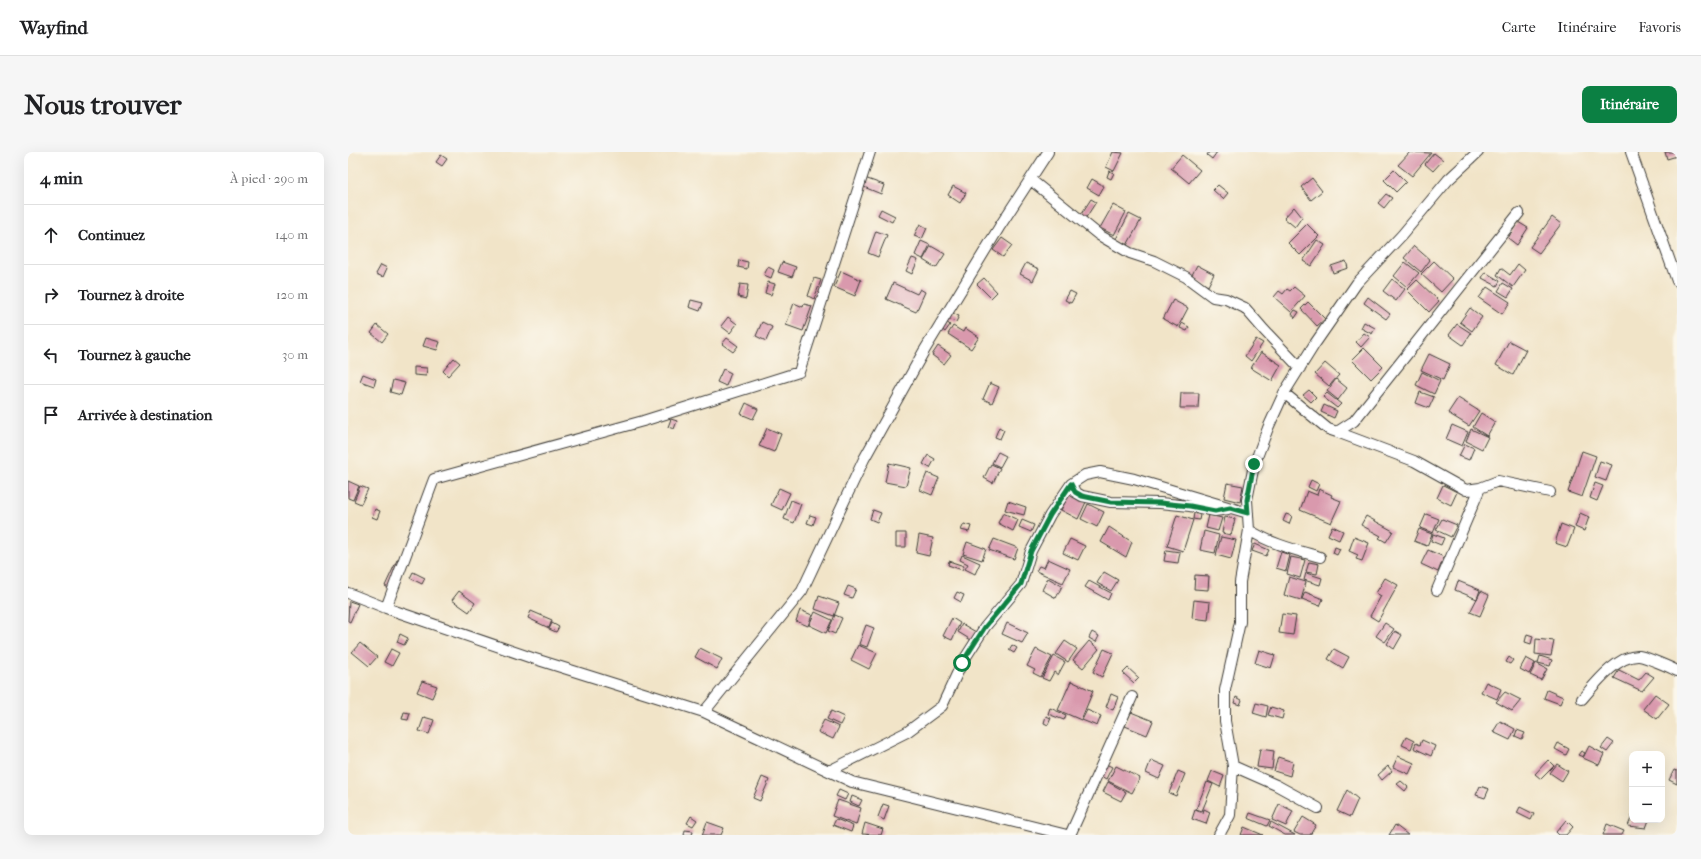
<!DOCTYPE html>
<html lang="fr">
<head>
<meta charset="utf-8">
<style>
  body { margin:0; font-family:"IM FELL French Canon",serif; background:#f6f6f6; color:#202124 }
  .controls { position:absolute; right:12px; bottom:12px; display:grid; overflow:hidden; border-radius:8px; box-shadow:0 4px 16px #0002 }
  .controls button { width:36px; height:36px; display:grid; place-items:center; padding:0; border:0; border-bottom:1px solid #e0e0e0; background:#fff; color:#202124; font:20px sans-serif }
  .stop { position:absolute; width:12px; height:12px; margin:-9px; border:3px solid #0b8043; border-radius:50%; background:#fff }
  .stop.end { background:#0b8043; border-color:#fff; box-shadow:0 1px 4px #0008 }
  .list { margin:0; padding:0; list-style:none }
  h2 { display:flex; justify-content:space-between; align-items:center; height:52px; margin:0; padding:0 16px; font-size:17px }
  h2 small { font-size:13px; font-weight:400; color:#757577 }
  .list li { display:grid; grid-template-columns:26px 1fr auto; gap:12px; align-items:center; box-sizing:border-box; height:60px; padding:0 16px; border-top:1px solid #e0e0e0 }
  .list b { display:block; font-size:15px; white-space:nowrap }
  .list em { font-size:13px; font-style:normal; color:#757577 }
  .icon { flex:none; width:22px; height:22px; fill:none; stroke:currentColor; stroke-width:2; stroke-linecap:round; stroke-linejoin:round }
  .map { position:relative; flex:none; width:1329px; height:683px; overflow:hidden; border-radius:8px }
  header { display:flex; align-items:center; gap:24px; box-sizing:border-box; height:56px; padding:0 20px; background:#fff; border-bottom:1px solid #e0e0e0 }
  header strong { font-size:19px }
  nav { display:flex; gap:22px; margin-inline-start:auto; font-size:14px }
  .intro { display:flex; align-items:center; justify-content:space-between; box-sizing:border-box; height:96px; padding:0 24px }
  h1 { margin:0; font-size:28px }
  .button { padding:10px 18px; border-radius:8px; background:#0b8043; color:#fff; font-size:14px; font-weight:700 }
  main { display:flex; gap:24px; padding:0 24px }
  aside { flex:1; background:#fff; border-radius:8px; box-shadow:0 4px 16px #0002 }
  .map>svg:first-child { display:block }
  .building { fill:#d999ad }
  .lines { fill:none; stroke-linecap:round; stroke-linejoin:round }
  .street-casing { stroke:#3c3a36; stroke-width:12 }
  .street { stroke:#fff; stroke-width:10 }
  .route { stroke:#0b8043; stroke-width:5 }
</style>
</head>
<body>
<header>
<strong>Wayfind</strong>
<nav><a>Carte</a><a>Itinéraire</a><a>Favoris</a></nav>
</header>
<div class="intro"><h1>Nous trouver</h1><a class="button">Itinéraire</a></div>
<main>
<aside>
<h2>4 min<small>À pied · 290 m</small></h2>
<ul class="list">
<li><svg class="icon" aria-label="ahead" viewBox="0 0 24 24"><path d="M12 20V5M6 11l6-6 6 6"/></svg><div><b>Continuez</b></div><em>140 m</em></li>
<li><svg class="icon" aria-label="right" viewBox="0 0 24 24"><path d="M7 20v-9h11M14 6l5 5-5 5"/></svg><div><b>Tournez à droite</b></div><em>120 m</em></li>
<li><svg class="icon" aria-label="left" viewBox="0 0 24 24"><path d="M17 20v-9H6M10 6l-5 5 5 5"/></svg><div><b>Tournez à gauche</b></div><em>30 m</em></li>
<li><svg class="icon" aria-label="arrive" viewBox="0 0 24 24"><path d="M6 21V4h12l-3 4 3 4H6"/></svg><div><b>Arrivée à destination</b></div></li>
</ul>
</aside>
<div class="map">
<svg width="1329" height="683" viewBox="0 0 1329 683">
  <rect width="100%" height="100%" fill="#fbf7ec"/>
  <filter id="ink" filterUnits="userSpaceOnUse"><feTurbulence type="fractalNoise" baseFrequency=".025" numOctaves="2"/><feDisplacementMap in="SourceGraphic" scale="8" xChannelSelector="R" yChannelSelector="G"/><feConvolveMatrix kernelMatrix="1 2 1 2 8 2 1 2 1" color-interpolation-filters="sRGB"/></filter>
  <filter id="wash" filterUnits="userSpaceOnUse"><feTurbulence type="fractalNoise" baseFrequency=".012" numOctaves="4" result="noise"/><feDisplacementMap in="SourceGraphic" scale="16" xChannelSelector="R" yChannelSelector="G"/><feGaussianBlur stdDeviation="0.9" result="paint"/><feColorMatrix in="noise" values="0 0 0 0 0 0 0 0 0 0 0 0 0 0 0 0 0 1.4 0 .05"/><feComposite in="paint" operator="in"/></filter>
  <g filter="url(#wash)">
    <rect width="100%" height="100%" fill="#f1e4c8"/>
    <g id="blocks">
      <path class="building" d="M765,0L775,1L766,19L758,15Z
        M861,0H869L864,7L859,3Z
        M1062,0L1083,1L1064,24L1050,13Z
        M1317,0H1329V4L1319,7Z
        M1086,1L1095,8L1085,19L1077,12Z
        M93,3L99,7L94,14L88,10Z
        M834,3L852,18L841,31L823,16Z
        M1046,18L1058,30L1048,40L1036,28Z
        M761,19L766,21L763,27L759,25Z
        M514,25L536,33L533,42L511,33Z
        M964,26L974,39L963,48L953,35Z
        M744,27L756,34L751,43L739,36Z
        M870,33L880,41L875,47L865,38Z
        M605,34L618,41L612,51L600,43Z
        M1038,42L1044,46L1036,56L1030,51Z
        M743,47L748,50L737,67L732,64Z
        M765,53L778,60L766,83L752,76Z
        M946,55L954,65L947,75L936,66Z
        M533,57L547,64L544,70L530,63Z
        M781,62L793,68L778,95L767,89Z
        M1204,65L1213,72L1191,101L1182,95Z
        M1170,70L1180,76L1169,93L1160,86Z
        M572,72L579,76L574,87L566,84Z
        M959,72L971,84L952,103L940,91Z
        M528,79L539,83L530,105L520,101Z
        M654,86L664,93L655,105L645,98Z
        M969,88L977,93L963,114L955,109Z
        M573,89L582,93L575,107L567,103Z
        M583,94L597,102L588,116L575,108Z
        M1066,94L1082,108L1073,120L1056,106Z
        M564,106L570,108L564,122L558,119Z
        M391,108L400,110L399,117L390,115Z
        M998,109L1000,116L985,121L983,114Z
        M1086,109L1105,127L1093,140L1073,122Z
        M434,110L448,115L444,125L430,120Z
        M1057,110L1071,121L1059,135L1046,124Z
        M678,111L691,117L685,129L672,122Z
        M1170,112L1177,118L1165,135L1149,123L1153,116L1162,123Z
        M33,113L39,116L35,125L28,122Z
        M849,113L866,122L860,134L843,125Z
        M420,115L426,118L423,126L416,123Z
        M493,119L513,128L507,144L486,135Z
        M1137,120L1152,129L1149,134L1134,126Z
        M466,126L473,128L466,147L460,144Z
        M636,126L649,140L643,146L629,132Z
        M1044,127L1057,137L1048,149L1035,139Z
        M1069,128L1091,149L1081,160L1059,138Z
        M420,130L427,132L423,143L417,141Z
        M545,131L569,142L572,137L577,140L568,160L538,147Z
        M1155,131L1165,137L1160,145L1150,139Z
        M392,132L400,133L398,147L390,145Z
        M946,135L957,144L943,160L926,145L931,139L935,142L939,137L942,139Z
        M1139,135L1162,150L1154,162L1131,146Z
        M722,139L728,142L723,151L717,148Z
        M1020,145L1042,162L1038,167L1016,151Z
        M343,148L355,151L352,159L341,155Z
        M825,148L840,156L830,175L815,167Z
        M960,150L977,167L969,174L953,157Z
        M446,151L455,155L456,152L464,154L455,179L438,173Z
        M1122,156L1134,165L1124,179L1112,170Z
        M947,158L951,160L947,166L944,162Z
        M600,159L611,164L608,170L597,166Z
        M380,165L389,172L382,181L373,174Z
        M596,168L602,173L597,180L590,174Z
        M414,170L424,175L418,189L408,184Z
        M1016,170L1027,176L1024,182L1013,176Z
        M834,171L841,175L839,179L832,176Z
        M1109,172L1123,181L1115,193L1101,183Z
        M29,173L40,182L34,190L23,181Z
        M605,174L615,180L617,176L631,185L623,197L600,182Z
        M1016,181L1022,185L1013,195L1008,190Z
        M78,186L92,190L89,198L75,194Z
        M379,186L390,194L385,200L374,192Z
        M908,187L915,191L903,209L897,204Z
        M1161,189L1178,198L1165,223L1148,213Z
        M590,194L603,203L596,212L584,203Z
        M1016,196L1035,215L1023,227L1004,208Z
        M913,200L933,213L924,229L903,216Z
        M1081,202L1102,212L1095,228L1073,218Z
        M106,206L112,211L100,224L95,219Z
        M977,211L991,223L981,234L967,222Z
        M66,215L79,216L78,224L66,223Z
        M375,217L383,221L378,234L369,230Z
        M1074,220L1092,229L1086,242L1068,233Z
        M15,222L28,227L26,234L12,229Z
        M988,227L999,236L990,248L979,239Z
        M45,228L57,231L53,243L42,240Z
        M642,231L651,235L644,251L635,247Z
        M961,238L968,245L963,250L955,243Z
        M1072,240L1086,245L1081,256L1068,251Z
        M833,241H851L850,256H832Z
        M979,241L993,252L989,256L975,245Z
        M1110,246L1131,259L1121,274L1100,261Z
        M398,251L410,257L405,267L393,262Z
        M976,253L989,259L986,266L973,260Z
        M1133,261L1147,270L1139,284L1125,275Z
        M323,267L329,269L326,277L320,275Z
        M1104,273L1120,280L1114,294L1098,287Z
        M651,275L656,278L652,287L647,285Z
        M419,276L433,282L426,300L411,294Z
        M1123,277L1140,285L1134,297L1118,289Z
        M1117,292L1126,296L1121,308L1111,304Z
        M1234,299L1248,304L1234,345L1220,340Z
        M650,300L658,304L652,315L644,311Z
        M580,303L587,307L582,316L575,312Z
        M1252,309L1264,313L1258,329L1247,325Z
        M541,311L563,316L558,334L537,330Z
        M643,312L652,316L645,331L636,326Z
        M579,321L591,326L584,343L572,338Z
        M963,328L971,332L968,339L960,335Z
        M0,329L11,334L5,348L0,346Z
        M879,331L895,334L892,350L876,346Z
        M1247,331L1255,334L1249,349L1242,346Z
        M1095,333L1109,340L1103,353L1089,346Z
        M12,334L20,337L13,352L6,349Z
        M431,336L442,341L434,358L423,353Z
        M971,337L984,343L983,345L993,349L983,371L952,358L959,339L969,343Z
        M722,341L738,350L730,367L713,358Z
        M443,348L453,352L446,371L436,367Z
        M660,349L678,355L676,363L657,358Z
        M740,352L756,360L749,375L733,367Z
        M27,357L32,359L29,367L24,365Z
        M525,358L533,361L529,370L522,367Z
        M655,361L670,368L665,379L650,371Z
        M846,361L852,363L851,368L845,367Z
        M1232,361L1241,365L1236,379L1227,375Z
        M938,362L944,364L941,372L935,369Z
        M1078,362L1091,367L1085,381L1072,376Z
        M462,363L468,365L465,373L459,371Z
        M829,363L845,368L835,399L819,394Z
        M861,363L874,366L870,379L858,376Z
        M1018,364L1045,379L1038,390L1031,386L1033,384L1013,373Z
        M877,365L887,367L883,383L874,381Z
        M1094,367L1109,373L1103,385L1088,378Z
        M674,368L686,373L683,380L671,375Z
        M616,372L623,374L621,380L613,378Z
        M1213,372L1226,377L1219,395L1207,391Z
        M984,374L995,379L991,388L980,383Z
        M761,375L784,390L778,405L753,390Z
        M1071,377L1084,382L1079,394L1066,389Z
        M856,379L871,383L867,401L852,398Z
        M548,381H558V395H548Z
        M1085,382L1096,386L1093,393L1083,389Z
        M571,383L585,386L581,404L568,401Z
        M873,385L888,388L883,407L868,403Z
        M1006,385L1021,391L1014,409L1008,407L1010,403L1001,399Z
        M646,387L670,396L666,407L641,398Z
        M722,387L737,394L730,408L715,401Z
        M619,390L638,397L634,408L615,402Z
        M907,392L921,398L918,404L904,399Z
        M987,395L992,397L989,403L985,401Z
        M818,398L832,400L830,411L816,409Z
        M1080,398L1096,405L1090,420L1073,412Z
        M933,400L942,403L938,419L928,416Z
        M614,403L632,411L627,422L617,417L620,412L612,408Z
        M943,405L957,408L952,426L939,422Z
        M700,407L722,417L715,431L688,419L691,414L696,416Z
        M49,408L56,411L44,438L37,434Z
        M601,409L616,414L614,418L600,413Z
        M961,410L971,412L969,422L958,420Z
        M65,420L77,426L74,432L62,426Z
        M756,420L770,428L763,439L749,431Z
        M958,421L974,426L972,433L956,428Z
        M847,423L861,424L860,438L846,437Z
        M941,425L958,430L953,448L936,443Z
        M700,426L714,434L708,446L694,438Z
        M1037,426L1050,433L1030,469L1022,464L1033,444L1028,441Z
        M741,429L763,441L760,448L737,435Z
        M1110,429L1132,438L1129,447L1107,438Z
        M500,434L508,437L504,446L496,443Z
        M111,439L127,451L121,460L104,448Z
        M1133,439L1141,443L1132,464L1122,460Z
        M609,440L616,443L613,450L606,446Z
        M957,440L975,447L972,454L954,447Z
        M471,444L491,451L486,464L467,457Z
        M846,448L862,450L860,468L844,466Z
        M1,449L10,452L2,470L0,469Z
        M452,458L464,463L460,474L448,469Z
        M183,459L204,468L201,476L180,466Z
        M467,460L484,468L478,481L461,473Z
        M934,462L948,464L945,483L931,481Z
        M487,463L494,466L487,482L480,479Z
        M604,466L612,471L604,488L595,484Z
        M204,471L211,475L208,480L201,477Z
        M659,471L680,481L674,491L654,482Z
        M1037,471L1046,477L1037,490L1028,484Z
        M614,472L628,480L623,488L610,480Z
        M518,473L526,476L519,495L511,492Z
        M1047,479L1054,483L1046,497L1039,492Z
        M744,480L751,484L748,490L741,486Z
        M52,482L60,486L56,493L49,490Z
        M1179,482L1185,484L1183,492L1177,490Z
        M1188,487L1206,489L1203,504L1187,502Z
        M717,489L729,497L720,510L708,502Z
        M741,489L751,497L735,516L725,508Z
        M12,491L29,505L21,514L4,500Z
        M510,493L529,501L521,517L503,508Z
        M664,493L669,496L666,501L661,498Z
        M352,496L374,507L369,517L347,505Z
        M43,497L51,501L44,514L36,510Z
        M688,497L704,505L693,525L685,521L687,518L679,514Z
        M756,497L765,501L754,525L745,520Z
        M986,497L1001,505L995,516L980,507Z
        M911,498L927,503L923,516L907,511Z
        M706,504L717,510L710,523L706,520L701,529L694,526Z
        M1192,504L1204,508L1202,514L1190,511Z
        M1161,505L1165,508L1162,512L1158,510Z
        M1178,506L1187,511L1181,522L1172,517Z
        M1188,511L1199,517L1193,528L1182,523Z
        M780,516L791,526L786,531L775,521Z
        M1271,518L1291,528L1298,520L1306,525L1294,539L1266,526Z
        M74,529L89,534L84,546L69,540Z
        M723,529L745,539L733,568L710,558Z
        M1138,530L1153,537L1149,547L1133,540Z
        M1199,538L1215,545L1212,552L1196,546Z
        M1157,540L1173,548L1164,559L1148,550Z
        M763,542L770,545L765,558L758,555Z
        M1307,542L1321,552L1309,567L1295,557Z
        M888,545L894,548L892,553L886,551Z
        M908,551L920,554L918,565L905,561Z
        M923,555L936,559L934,567L920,563Z
        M702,556L718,563L716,568L700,562Z
        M739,558L753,564L749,574L734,568Z
        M483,559L496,565L492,573L479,567Z
        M56,560L62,561L60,568L54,567Z
        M783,560L805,569L799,583L777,574Z
        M698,564L703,566L700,573L696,571Z
        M76,565L86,568L81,582L71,579Z
        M476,568L491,575L485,587L470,580Z
        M1152,569L1167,577L1162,588L1145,580Z
        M1169,578L1177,581L1174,587L1167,584Z
        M1058,585L1066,589L1063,597L1054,593Z
        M1260,587L1266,591L1259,600L1253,596Z
        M1074,588L1087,594L1083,604L1066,596L1068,591L1072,593Z
        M1210,591L1221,597L1218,603L1207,597Z
        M1241,594L1256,602L1251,613L1235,606Z
        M912,597L926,599L924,617L909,615Z
        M1233,599L1237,601L1235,605L1230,603Z
        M1050,604L1066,611L1061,622L1045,615Z
        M930,605L945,610L942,624L926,619Z
        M803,608L817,614L811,627L798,621Z
        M1200,608L1206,614L1193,627L1187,622Z
        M758,612L764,615L758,627L753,624Z
        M1209,612L1220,619L1214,629L1202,621Z
        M768,614L792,626L784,641L760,629Z
        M1040,614L1044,619L1034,628L1030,623Z
        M1326,618L1329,619V632L1321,628Z
        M830,619L837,622L828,644L821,641Z
        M864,619L876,624L872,635L860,629Z
        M414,625L421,628L412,649L405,646Z
        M1053,629L1060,635L1057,639L1049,632Z
        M760,630L778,640L773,649L755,640Z
        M859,630L865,632L854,659L848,657Z
        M1132,634L1141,637L1137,646L1128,643Z
        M491,638L500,642L497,648L488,644Z
        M999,638L1010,647L1002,665L989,659Z
        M504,644L514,648L511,654L502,650Z
        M490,648L513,656L508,673L484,664Z
        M535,652L541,654L536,668L530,665Z
        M931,652L945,659L938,674L924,668Z
        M1172,655L1186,662L1183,668L1169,661Z
        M856,657L862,660L858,672L844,667L847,658L855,661Z
        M902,661L922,668L919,674L900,666Z
        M343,664L349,668L345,674L339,671Z
        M1284,664V668H1301L1298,676L1280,674Z
        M955,665L968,673L962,683H952L946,680Z
        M488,667L505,674L503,680L485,673Z
        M1218,668L1225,675L1218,683H1211L1208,680Z
        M359,670L376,676L373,683H354Z
        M923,670L947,683H937L921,674Z
        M517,671L535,677L533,683L514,682Z
        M1259,672L1276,679L1274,683H1255Z
        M1047,673L1060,683H1041Z
        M896,675L915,683H893Z
        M337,678L345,679L344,683H336Z"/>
    </g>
  </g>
  <g filter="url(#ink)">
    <use href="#blocks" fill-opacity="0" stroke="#3c3a36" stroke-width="1"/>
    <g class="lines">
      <defs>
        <path id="street" d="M1283,0L1329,129
          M683,28L751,83L782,101L806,109L838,125L865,145L878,147L897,156L916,178L952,216
          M936,241L980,277L989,280L1006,269L1171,61
          M989,280L1066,309L1118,338L1132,336L1150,329L1202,340
          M723,332L727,340L734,344L763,350L812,351L842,354L867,359L880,357
          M972,405C948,398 923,392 901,378L899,348L906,313L920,276L936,241L966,193L1009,131L1054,83L1100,28L1130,0
          M1089,438L1132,336
          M0,441L38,456L184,506L356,560L504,630L719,683
          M38,456L86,327L295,269L451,220L522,0
          M1234,547C1247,532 1269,503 1291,504C1298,505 1322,515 1329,519
          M356,560L454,439L516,307L576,199L652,74L700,0
          M885,614L928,633L970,656
          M481,619L559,580L594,554L614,511L637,475L673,432L683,399L702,363L723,332L737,323L752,320L786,327L900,361
          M722,683L784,545
          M871,683L882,663L885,614L877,569V538L892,470V430L901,378"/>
      </defs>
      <use href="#street" class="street-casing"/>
      <use href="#street" class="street"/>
    </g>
  </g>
  <g class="lines" filter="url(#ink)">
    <path class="route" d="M614,511L637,475L673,432L683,399L702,363L723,332L727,340L734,344L763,350L812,351L842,354L867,359L882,356L900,361L899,348L906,312"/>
  </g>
</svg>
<div class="controls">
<button>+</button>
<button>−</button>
</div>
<div class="stop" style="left:614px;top:511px"></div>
<div class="stop end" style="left:906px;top:312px"></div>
</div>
</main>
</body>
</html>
